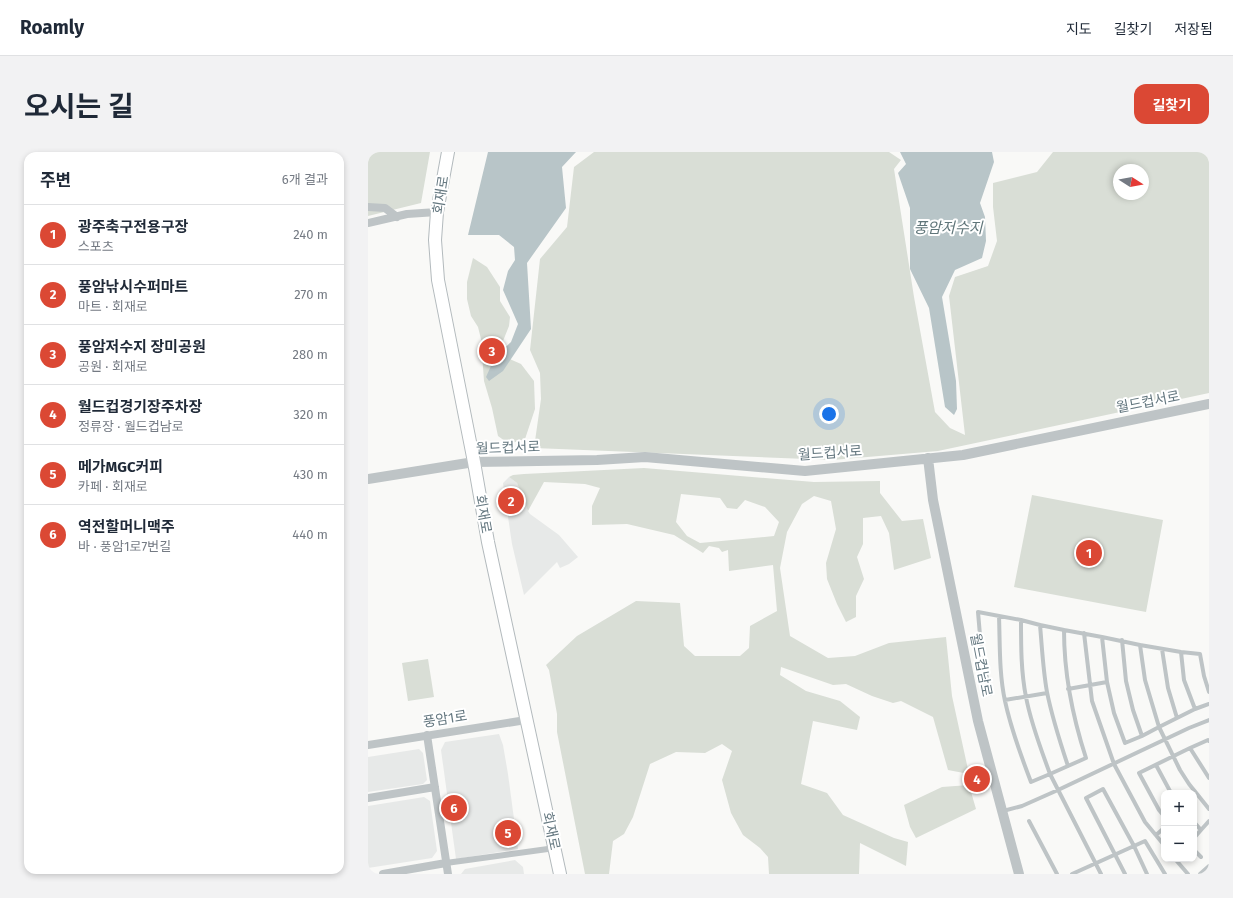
<!DOCTYPE html>
<html lang="ko">
<head>
<meta charset="utf-8">
<style>
  body { margin:0; font-family:"Fira Sans","Noto Sans KR",sans-serif; background:#f2f2f3; color:#1f2937 }
  .controls { position:absolute; right:12px; bottom:12px; display:grid; overflow:hidden; border-radius:8px; box-shadow:0 2px 6px #0003 }
  .controls button { width:36px; height:36px; display:grid; place-items:center; padding:0; border:0; border-bottom:1px solid #e0e1e3; background:#fff; color:#1f2937; font:20px sans-serif }
  .compass { position:absolute; left:745px; top:12px; width:36px; height:36px; border-radius:50%; background:#fff; box-shadow:0 2px 6px #0003; rotate:101deg }
  .you { position:absolute; left:461px; top:262px; width:14px; height:14px; margin:-10px; border:3px solid #fff; border-radius:50%; background:#1a73e8; box-shadow:0 0 0 6px #1a73e833 }
  .badge { display:grid; place-items:center; width:26px; height:26px; border-radius:50%; background:#db4834; color:#fff; font-size:13px; font-weight:700 }
  .pin { position:absolute; translate:-50% -50%; border:2px solid #fff; box-shadow:0 1px 4px #0006 }
  .list { margin:0; padding:0; list-style:none }
  h2 { display:flex; justify-content:space-between; align-items:center; height:52px; margin:0; padding:0 16px; font-size:17px }
  h2 small { font-size:13px; font-weight:400; color:#747a83 }
  .list li { display:grid; grid-template-columns:26px 1fr auto; gap:12px; align-items:center; box-sizing:border-box; height:60px; padding:0 16px; border-top:1px solid #e0e1e3 }
  .list b { display:block; font-size:15px; white-space:nowrap }
  .list p { margin:0; font-size:13px; white-space:nowrap; color:#747a83 }
  .list em { font-size:13px; font-style:normal; color:#747a83 }
  .map { position:relative; flex:none; width:841px; height:722px; overflow:hidden; border-radius:12px }
  header { display:flex; align-items:center; gap:24px; box-sizing:border-box; height:56px; padding:0 20px; background:#fff; border-bottom:1px solid #e0e1e3 }
  header strong { font-size:19px }
  nav { display:flex; gap:22px; margin-inline-start:auto; font-size:14px }
  .intro { display:flex; align-items:center; justify-content:space-between; box-sizing:border-box; height:96px; padding:0 24px }
  h1 { margin:0; font-size:28px }
  .button { padding:10px 18px; border-radius:12px; background:#db4834; color:#fff; font-size:14px; font-weight:700 }
  main { display:flex; gap:24px; padding:0 24px }
  aside { flex:1; background:#fff; border-radius:12px; box-shadow:0 2px 6px #0003 }
  .map>svg:first-child { display:block }
  .built { fill:#e7e9e8 }
  .green { fill:#d9ded6; fill-rule:evenodd }
  .water { fill:#b8c5c8 }
  .lines { fill:none; stroke-linecap:round; stroke-linejoin:round }
  .secondary-casing { stroke:#b3babd; stroke-width:14 }
  .service { stroke:#bec4c6; stroke-width:4 }
  .pedestrian { stroke:#bec4c6; stroke-width:6 }
  .minor { stroke:#bec4c6; stroke-width:8 }
  .tertiary { stroke:#bec4c6; stroke-width:10 }
  .secondary { stroke:#fff; stroke-width:12 }
  .labels { text-anchor:middle; dominant-baseline:central; stroke-width:4; stroke-linejoin:round; paint-order:stroke }
  .street-label { font-size:14px; fill:#657880; stroke:#fff }
  .water-label { font-size:15px; font-style:italic; fill:#60767a; stroke:#fff }
</style>
</head>
<body>
<header>
<strong>Roamly</strong>
<nav><a>지도</a><a>길찾기</a><a>저장됨</a></nav>
</header>
<div class="intro"><h1>오시는 길</h1><a class="button">길찾기</a></div>
<main>
<aside>
<h2>주변<small>6개 결과</small></h2>
<ul class="list">
<li><span class="badge">1</span><div><b>광주축구전용구장</b><p>스포츠</p></div><em>240 m</em></li>
<li><span class="badge">2</span><div><b>풍암낚시수퍼마트</b><p>마트 · 회재로</p></div><em>270 m</em></li>
<li><span class="badge">3</span><div><b>풍암저수지 장미공원</b><p>공원 · 회재로</p></div><em>280 m</em></li>
<li><span class="badge">4</span><div><b>월드컵경기장주차장</b><p>정류장 · 월드컵남로</p></div><em>320 m</em></li>
<li><span class="badge">5</span><div><b>메가MGC커피</b><p>카페 · 회재로</p></div><em>430 m</em></li>
<li><span class="badge">6</span><div><b>역전할머니맥주</b><p>바 · 풍암1로7번길</p></div><em>440 m</em></li>
</ul>
</aside>
<div class="map">
<svg width="841" height="722" viewBox="0 0 841 722">
  <rect width="100%" height="100%" fill="#f9f9f7"/>
  <path class="built" d="M141,325L149,331L160,359L162,362L191,383L210,405L201,412L192,416L189,410L156,443L144,392L135,331Z
    M131,582L135,593L140,622L150,697L88,707L73,598L77,590Z
    M51,597L55,601L59,628L55,632L0,640V605Z
    M56,645L62,649L69,699L64,706L0,716V654Z
    M147,708L155,715L156,722H93L97,717Z"/>
  <path class="green" d="M0,0H62L53,51L0,64Z
    M226,0H521L533,8L526,17L546,145L567,260L582,276L597,283L581,144L587,125L620,114L629,89L625,55V31L669,20L685,0H841V241L570,299L464,308L166,296L173,247L172,221L162,198L172,107L199,75L206,15ZM751,18H775V42H751Z
    M105,106L119,115L132,135V149L142,165L141,174L133,194L135,204L153,212L166,229L167,257L157,287L141,292L130,284L124,256L116,229L113,187L110,175L103,164L99,147V130Z
    M276,316L446,330L512,329V341L534,369L555,367L563,406L526,418L521,381L513,364L495,366V392L489,405L496,427L488,444V465L478,470L469,452L459,427L458,411L468,377L463,349L446,344L434,352L419,380L412,416L422,484L460,506L487,504L521,491L578,485L584,544L601,622L580,618L565,565L533,549L525,551L504,544L478,532L465,533L413,515L412,523L438,539L472,549L492,565L489,578L445,569L433,632L459,641L475,663L526,686L540,690L538,714L492,691L491,722H401L400,705L392,696L375,683L363,661L354,628L364,599L354,592L337,601L308,600L282,612L265,665L256,682L245,689L241,722H217L189,580V562L181,518L178,513L209,484L268,449L312,451L316,494L327,504H372L381,496L382,474L409,459L405,413L361,419L360,398L354,400L351,396L341,394L335,401L306,383L259,372L224,373V354L232,336L217,332L176,330L160,359L149,331L141,325L145,323L156,322ZM313,342L352,346L359,356L369,357L377,348L397,355L411,370L406,384L332,391L319,384L308,370Z
    M664,343L795,368L778,460L646,435Z
    M60,507L66,545L40,549L34,511Z
    M601,633L608,657L548,686L542,675L536,653L574,635Z"/>
  <path class="water" d="M120,0H208L194,15L198,56L159,111L163,177L135,219L121,229L118,225L127,205L143,190L150,172L135,138L140,119L147,108L146,95L131,83H100Z
    M532,0H624L626,10L612,51L617,65L618,89L614,106L587,118L574,145L588,229L589,257L586,263L577,255L561,156L542,117V56L530,21L538,12Z"/>
  <g class="lines">
    <defs>
      <path id="secondary" d="M80,0L69,60L67,88L70,128L106,310L120,390L192,722"/>
    </defs>
    <use href="#secondary" class="secondary-casing"/>
    <path class="service" d="M631,464C632,492 631,521 637,549C643,577 653,604 663,630L682,622C673,597 663,572 658,545C653,520 653,494 653,468L672,473C674,495 675,518 679,540C684,565 692,590 700,614L718,606C704,563 696,523 696,478L734,485L739,530L746,561L757,591L774,584L765,558L758,529L754,488
      M672,473L696,478
      M716,481L724,549L746,612L777,670L796,693
      M734,485L772,493
      M794,497L800,536L809,566L791,575L777,528L772,493L813,500L832,502L836,524L841,540
      M813,500L816,528L827,557L841,552
      M700,537L739,530
      M622,542L613,495L610,460L653,468
      M637,548L679,541
      M809,566L827,557
      M774,584L791,575L812,618L821,632L841,657
      M841,589L840,588L822,596L841,626
      M788,613L803,641
      M700,614L682,622L733,722
      M635,659L654,654L690,638L821,576L841,568
      M796,664L791,658L771,621L822,596
      M661,669L689,722
      M826,670L833,678L826,686
      M833,678L841,669
      M788,683L796,676
      M826,698L833,705
      M807,707L820,722
      M704,722L777,689L797,722
      M757,722L718,646L735,637L766,694L779,722
      M832,722L841,714"/>
    <path class="pedestrian" d="M78,711L187,696"/>
    <path class="minor" d="M0,55L17,56L29,65
      M0,71L39,62L69,60
      M59,583L80,722
      M0,593L158,568
      M0,646L67,635
      M15,722L78,711"/>
    <path class="tertiary" d="M560,306L565,348L610,569L651,722
      M0,327L106,310L229,308L277,305L437,319L595,303L841,252"/>
    <use href="#secondary" class="secondary"/>
  </g>
  <g class="labels">
    <g class="street-label">
      <text transform="translate(73 43) rotate(-81)">회재로</text>
      <text transform="translate(780 250) rotate(-11)">월드컵서로</text>
      <text transform="translate(140 296) rotate(-2)">월드컵서로</text>
      <text transform="translate(462 301) rotate(-4)">월드컵서로</text>
      <text transform="translate(115 362) rotate(80)">회재로</text>
      <text transform="translate(613 513) rotate(79)">월드컵남로</text>
      <text transform="translate(77 567) rotate(-9)">풍암1로</text>
      <text transform="translate(183 679) rotate(78)">회재로</text>
    </g>
    <g class="water-label">
      <text x="580" y="76">풍암저수지</text>
    </g>
  </g>
</svg>
<div class="controls">
<button>+</button>
<button>−</button>
</div>
<svg class="compass" viewBox="-18 -18 36 36"><path d="M0-13l5 13h-10z" fill="#e53935"/><path d="M0 13l5-13h-10z" fill="#747a83"/></svg>
<div class="you"></div>
<div class="pin badge" style="left:721px;top:401px">1</div>
<div class="pin badge" style="left:143px;top:349px">2</div>
<div class="pin badge" style="left:124px;top:199px">3</div>
<div class="pin badge" style="left:609px;top:627px">4</div>
<div class="pin badge" style="left:140px;top:681px">5</div>
<div class="pin badge" style="left:86px;top:656px">6</div>
</div>
</main>
</body>
</html>
